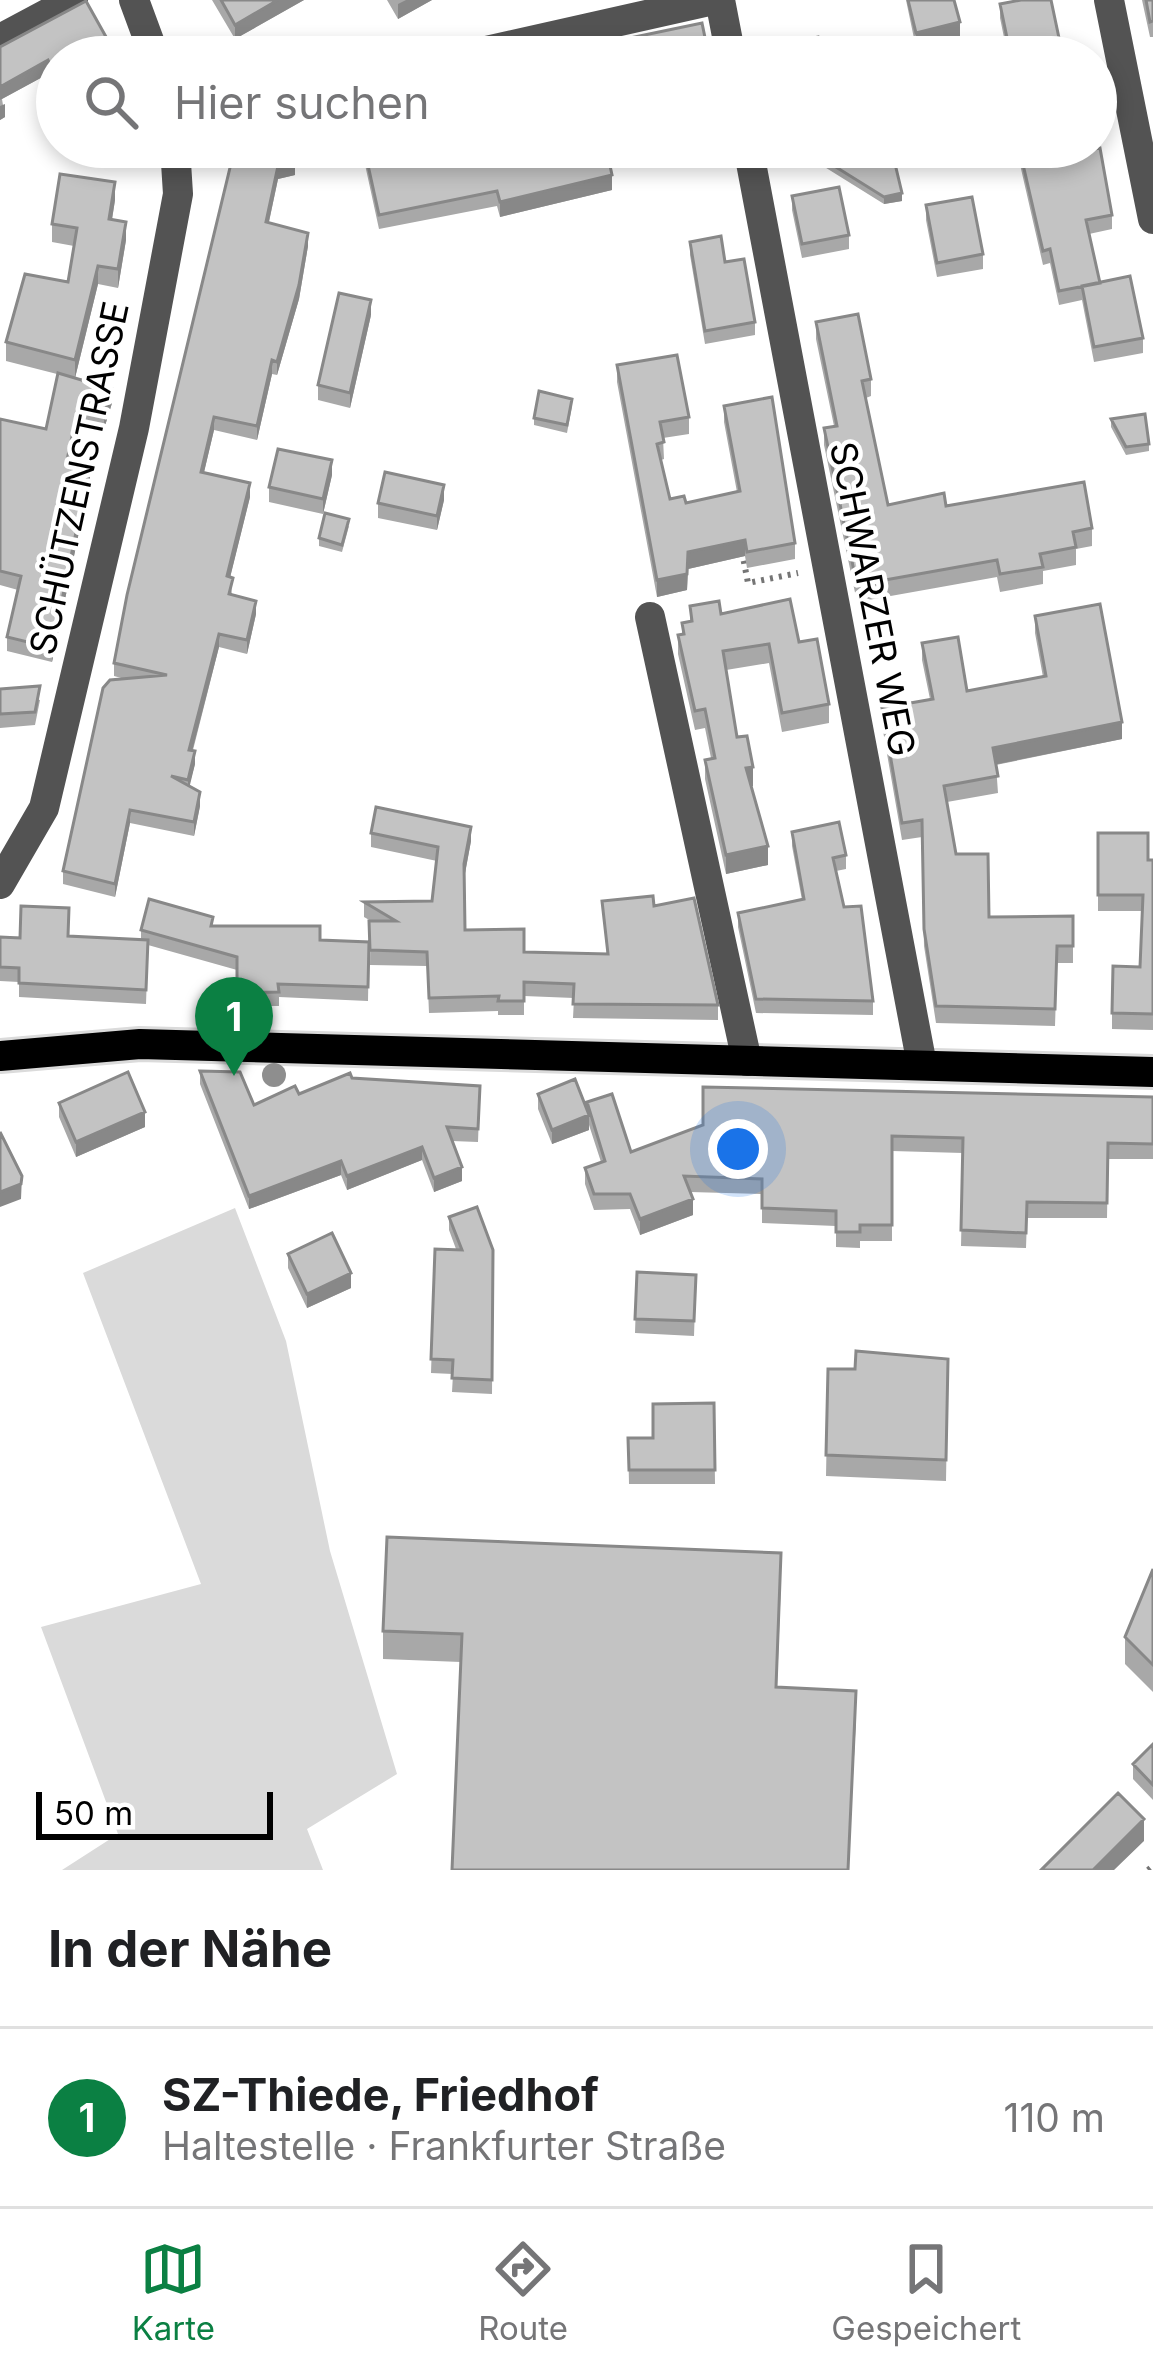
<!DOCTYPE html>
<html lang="de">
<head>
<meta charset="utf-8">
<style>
  body { margin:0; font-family:Inter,sans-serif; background:#f2f2f2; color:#202124 }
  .scale { position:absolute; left:36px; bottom:30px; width:237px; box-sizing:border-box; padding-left:12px; border:6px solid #000; border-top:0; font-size:33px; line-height:42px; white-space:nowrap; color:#000; -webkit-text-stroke:9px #fff; paint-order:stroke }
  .you { position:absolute; left:738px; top:1149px; width:42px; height:42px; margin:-30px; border:9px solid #fff; border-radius:50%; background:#1a73e8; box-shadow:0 0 0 18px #1a73e833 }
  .badge { display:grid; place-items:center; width:78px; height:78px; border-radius:50%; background:#0b8043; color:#fff; font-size:39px; font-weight:700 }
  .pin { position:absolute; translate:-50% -99px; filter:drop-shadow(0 3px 6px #0008) }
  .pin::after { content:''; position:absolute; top:63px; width:42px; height:36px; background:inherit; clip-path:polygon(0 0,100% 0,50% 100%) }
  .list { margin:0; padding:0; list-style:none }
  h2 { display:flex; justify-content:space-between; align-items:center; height:156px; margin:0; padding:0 48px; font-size:51px }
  h2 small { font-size:39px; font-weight:400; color:#757577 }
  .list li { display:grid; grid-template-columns:78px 1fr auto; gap:36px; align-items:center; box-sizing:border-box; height:180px; padding:0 48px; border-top:3px solid #e0e0e0 }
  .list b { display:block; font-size:45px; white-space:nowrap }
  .list p { margin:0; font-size:39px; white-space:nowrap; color:#757577 }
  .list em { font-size:39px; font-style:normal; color:#757577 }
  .icon { flex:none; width:66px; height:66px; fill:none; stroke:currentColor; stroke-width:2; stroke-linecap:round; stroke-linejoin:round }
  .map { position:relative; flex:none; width:1153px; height:1870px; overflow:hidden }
  .search { position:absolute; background:#fff; box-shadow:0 6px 18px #0003; left:36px; right:36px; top:36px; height:132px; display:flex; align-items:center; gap:30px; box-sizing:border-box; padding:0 42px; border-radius:66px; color:#757577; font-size:45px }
  .sheet { height:336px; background:#fff }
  nav { display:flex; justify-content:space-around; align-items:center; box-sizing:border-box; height:168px; border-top:3px solid #e0e0e0; background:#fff; font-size:33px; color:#757577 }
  nav a { display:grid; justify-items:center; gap:6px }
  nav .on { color:#0b8043 }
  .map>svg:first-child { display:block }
  .green { fill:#dadada }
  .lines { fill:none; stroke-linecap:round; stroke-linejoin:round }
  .major-casing { stroke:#dbdbdb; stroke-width:36 }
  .path { stroke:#757575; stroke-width:6; stroke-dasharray:3 6; stroke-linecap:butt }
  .minor { stroke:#535353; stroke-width:30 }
  .major { stroke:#000; stroke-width:30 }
  .tree { fill:#8e8e8e }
  .wall { fill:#a8a8a8 }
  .shaded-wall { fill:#888 }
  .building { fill:#c3c3c3; stroke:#888; stroke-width:3 }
  .labels { text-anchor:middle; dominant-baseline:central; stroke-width:9; stroke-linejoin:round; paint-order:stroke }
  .street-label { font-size:36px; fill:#000; stroke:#fff }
</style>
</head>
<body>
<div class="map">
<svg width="1153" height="1870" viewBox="0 0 1153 1870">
  <rect width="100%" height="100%" fill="#fff"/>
  <path class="green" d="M235,1208L286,1341L330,1551L397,1774L307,1829L323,1870H62L118,1834L41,1627L201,1584L83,1273Z"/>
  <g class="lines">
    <defs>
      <path id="major" d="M0,1056L140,1044L1153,1072"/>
    </defs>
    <use href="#major" class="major-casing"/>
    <path class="path" d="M742,552L748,583L798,573
      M1148,1870L1153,1866"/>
    <path class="minor" d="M134,0L155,57
      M720,0L731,57
      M1109,0L1153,219
      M0,39L73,0
      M460,57L713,0
      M748,147L922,1065
      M650,617L747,1061
      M0,884L44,808L134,428L178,194L175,147"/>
    <use href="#major" class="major"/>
  </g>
  <circle class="tree" cx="274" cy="1075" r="12"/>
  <path class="wall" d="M212,0H304L235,39Z
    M387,0H432L398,19Z
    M906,0H954L960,37L916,48Z
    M1142,0H1153V37H1150Z
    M1000,4L1063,57H1008L1000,18Z
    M0,47L110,57H57V87L55,88L48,74L2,99L5,117L0,120Z
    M235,147L295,175L278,179L269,222L308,246L299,299L277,375L272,374L257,440L214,430L204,472L250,497L230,577L232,595L256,614L247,654L219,647L193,750L195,764L189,786L200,806L194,836L130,823L115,897L63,884V871L125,679L114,676V663Z
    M348,147H544L546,153L572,147H708V154L663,163L660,147L609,158L612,190L500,217L497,206L379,229L364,160L352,163Z
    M1016,147H1088L1112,215V229L1089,234L1100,283L1143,338V353L1094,362L1082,300L1059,305L1050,263L1043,265Z
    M823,159L902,201L884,204L823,166Z
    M792,196L849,235V249L802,258L792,210Z
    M115,200L112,220L126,240L118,288L98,284L75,378L112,403L104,429L78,422L70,460L90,479L52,662L7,651V637L18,590L0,585V419L46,429L57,374L6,361V342L68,282L74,246L52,242V224Z
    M926,205L983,254V269L937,277L926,220Z
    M690,242L725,262L755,322V335L705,344L690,255Z
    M371,315L350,408L318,400V385Z
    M816,322L871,379V396L866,398L888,505L946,506L1092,528V546L1076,549V565L1043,571V584L1000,592L997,577L857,602L824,445V428L834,426L816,339Z
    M617,365L689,417V434L663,438L664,459L661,460L670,499L686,503L737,492L724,422V406L795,543V559L747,568L745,556L688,569L687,590L657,597L617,382Z
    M572,406L567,433L534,425V418Z
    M1111,419L1149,444V451L1126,455L1111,427Z
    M332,475L323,514L269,502V487Z
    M444,500L437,530L378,518V503Z
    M349,526L342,552L319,546V538Z
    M690,606L721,614L799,642L829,704V723L782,732L769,663L726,670L737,737L753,786H751L768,865L726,874L705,779V760L711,758L705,728L695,730L678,654V635L682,634V623L690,622Z
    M1035,616L1122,739L996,765L998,793L947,802L956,854L989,917L1073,916V963H1057L1055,1026L936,1023L924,946L922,837L902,840L882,725V708L930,699L922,660V643L967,691L1043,677L1035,633Z
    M0,689L40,700L35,725L0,728Z
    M792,832L846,855V869L836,871L844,907L873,1001V1015L756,1013L738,927V913L802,900L792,846Z
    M371,833L471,841L464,878L465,930L524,952L607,954L602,901L654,906L718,1005V1020L573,1018L574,998L524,996V1015H498V1011L429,1013L427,966L370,965L371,921L364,917V902L432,901L437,861L371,847Z
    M1098,833L1148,860H1153V1030L1112,1029V1013L1140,967L1143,911H1098Z
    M213,926L320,940L369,942L368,1001L279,997V1006H237V970L148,945L146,1004L19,997V982L0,981V937L69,936L141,940V930Z
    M200,1071L254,1105L352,1078L480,1086L478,1142L452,1141L462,1181L434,1192L422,1160L347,1190L341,1175L249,1209L200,1084Z
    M538,1094L587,1109V1102L631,1152L1153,1097V1159H1108L1107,1218H1027L1026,1248L961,1246L963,1153L892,1151V1241H860V1248L836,1247V1226L762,1223V1194L690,1192L693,1215L640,1235L630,1209L594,1210L585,1184V1168L601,1162L589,1125V1130L552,1144L538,1109Z
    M59,1103L145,1127L76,1157L59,1117Z
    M449,1217L493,1250L492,1394L452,1392L453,1374L431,1373L435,1249H456L449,1230Z
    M288,1254L351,1288L307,1308L288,1268Z
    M637,1272L696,1275L694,1336L635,1333Z
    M948,1359L946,1481L826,1476L828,1369H855Z
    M714,1403L715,1484H629L628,1438H653Z
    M1153,1569V1692L1125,1664V1637Z
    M781,1581L777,1687L856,1719L461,1662L383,1659V1631Z
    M1153,1744V1800L1133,1779V1764Z"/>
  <path class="shaded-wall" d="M278,0H304L235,39V25Z
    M406,0H432L398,19V4Z
    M960,22V37L916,48V33Z
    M110,44V57H87Z
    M48,60V74L0,100V87Z
    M5,104V117L0,120V106Z
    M364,147V160L352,163V148Z
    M671,147H708V154L663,163V149Z
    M295,161V175L278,179L266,235V222L278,166Z
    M612,175V190L500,217V202Z
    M115,182V200L109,237V219Z
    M902,193V201L884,204V197Z
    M126,222V240L118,288V269Z
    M308,233V246L299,299L277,375V362Z
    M98,266V284L75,378V360Z
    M371,300V315L350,408V393Z
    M272,360V374L257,440V426Z
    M112,389V403L104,429V415Z
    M78,408V422L67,474V460Z
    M214,417V430L201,485V472Z
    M332,460V475L323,514V499Z
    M90,465V479L52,662V648Z
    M250,483V497L227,590V576Z
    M444,485V500L437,530V516Z
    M745,540V556L688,569L687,590L657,597V580L688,552Z
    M256,601V614L247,654V640Z
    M219,634V647L189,763V750Z
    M1122,722V739L993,765V748Z
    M195,751V764L188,793V780Z
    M753,767V786L746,788V768Z
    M200,792V806L194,836V822Z
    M130,810V823L115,897V884Z
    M471,827V841L464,879V864Z
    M768,846V865L726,874V855Z
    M145,1112V1127L76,1157V1142Z
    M589,1115V1130L552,1144V1130Z
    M422,1147V1160L347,1190V1176Z
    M341,1161V1175L249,1209V1196Z
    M462,1167V1181L434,1192V1178Z
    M22,1176L21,1199L0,1207V1192Z
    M693,1199V1215L640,1235V1219Z
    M351,1273V1288L307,1308V1294Z
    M856,1691V1719L848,1870Z
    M1144,1819V1841L1114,1870H1093Z"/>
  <path class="building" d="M221,0H278L235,25Z
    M908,0H954L960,22L916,33Z
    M1021,0H1051L1063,57H1011L1000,4Z
    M1146,0H1153V21L1150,22Z
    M86,1L110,44L87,57H57L55,75L48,60L0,87V47Z
    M702,23L709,57H578L577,49Z
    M818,37L822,57H775L773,47Z
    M235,147H291L295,161L278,166L266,222L308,233L299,285L277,362L272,360L257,426L214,417L201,472L250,483L227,576L233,578L229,594L256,601L247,640L219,634L189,750L195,751L188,780L171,776L200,792L194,822L130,810L115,884L63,871L103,688L110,680L167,675L114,663L127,595Z
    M364,147H544L546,153L572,147H606L612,175L500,202L497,191L379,215Z
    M882,147H891L902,193L884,197L823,159Z
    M1019,147H1088L1089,150L1100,148L1112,215L1086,220L1100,283L1059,291L1050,249L1043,251Z
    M60,174L115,182L109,219L126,222L118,269L98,266L75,360L6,342L25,274L68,282L77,228L52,224Z
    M839,187L849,235L802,244L792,196Z
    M972,197L983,254L937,263L926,205Z
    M721,236L725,262L744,259L755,322L705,331L690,242Z
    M1130,276L1143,338L1094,347L1082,286Z
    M339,293L371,300L350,393L318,385Z
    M858,314L871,379L862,381L888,505L944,493L946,506L1084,482L1092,528L1073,532L1076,547L1040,554L1043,567L1000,574L997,560L857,585L824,428L837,426L816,322Z
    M677,355L689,417L660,422L664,442L657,444L670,499L684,496L686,503L740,491L724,406L772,397L795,543L747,552L745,540L688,552L687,574L657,580L617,365Z
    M58,373L112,389L104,415L78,408L67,460L90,465L52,648L7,637L21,576L0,571V419L46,429Z
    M539,391L572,399L567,425L534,418Z
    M1145,414L1149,444L1126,447L1111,419Z
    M278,449L332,460L323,499L269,487Z
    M385,472L444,485L437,516L378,503Z
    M325,513L349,519L342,545L319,538Z
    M790,599L799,642L817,639L829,704L782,713L769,644L723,651L737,737L747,736L753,767L746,768L768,846L726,855L705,760L715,758L705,709L695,711L678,635L684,634L682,623L692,621L690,606L719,601L721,614Z
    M1100,604L1122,722L993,748L998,776L944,786L956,854H988L989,917L1073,916V946H1057L1055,1009L936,1006L924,929L922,820L902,823L882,708L933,699L922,643L958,637L967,691L1046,676L1035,616Z
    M40,686L35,712L0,714V689Z
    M376,807L471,827L464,864L465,930L524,929V952L608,954L602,901L653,896L654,906L694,898L718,1005L573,1004L574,984L524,982V1001H498L499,996L429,998L427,952L370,950L369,921H396L364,902L432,901L438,847L371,833Z
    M839,822L846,855L833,858L844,907L861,906L873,1001L756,999L738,913L804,899L792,832Z
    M1098,833H1148V860H1153V1014L1112,1013L1113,966L1140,967L1143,895H1098Z
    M149,899L213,917L211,926H320V940L369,942L368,987L278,984L279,992L237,993V957L141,930Z
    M21,906L69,908L68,936L148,940L146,990L19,983V968L0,967V937L20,938Z
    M200,1071L240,1072L254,1105L295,1086L299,1094L350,1073L352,1078L480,1086L478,1129L447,1127L462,1167L434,1178L422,1147L347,1176L341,1161L249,1196Z
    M128,1072L145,1112L76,1142L59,1103Z
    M575,1079L589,1115L552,1130L538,1094Z
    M703,1087L1153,1097V1144L1108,1143L1107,1203L1027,1202L1026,1233L961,1230L963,1138L892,1136V1225H860V1232H836V1211L762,1208V1179L684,1176L693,1199L640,1219L630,1194H594L585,1168L605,1161L587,1102L612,1094L631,1152L703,1125Z
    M0,1132L22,1176L21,1184L0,1192Z
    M477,1207L493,1250L492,1380L452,1378L453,1360L431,1359L435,1249L462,1250L449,1217Z
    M332,1233L351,1273L307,1294L288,1254Z
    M637,1272L696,1275L694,1321L635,1319Z
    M856,1351L948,1359L946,1460L826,1455L828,1369H855Z
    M714,1403L715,1470H629L628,1438H653V1404Z
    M387,1537L781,1553L776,1687L856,1691L848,1870H452L462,1634L383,1631Z
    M1153,1569V1665L1125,1637Z
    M1153,1744V1785L1133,1764Z
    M1118,1793L1144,1819L1093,1870H1041Z"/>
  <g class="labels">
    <g class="street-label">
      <text transform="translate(79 478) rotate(-78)">SCHÜTZENSTRASSE</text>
      <text transform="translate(873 599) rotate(79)">SCHWARZER WEG</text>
    </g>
  </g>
</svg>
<div class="scale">50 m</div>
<div class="you"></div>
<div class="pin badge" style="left:234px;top:1076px">1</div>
<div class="search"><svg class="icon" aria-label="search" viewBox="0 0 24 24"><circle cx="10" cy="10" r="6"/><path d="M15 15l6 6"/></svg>Hier suchen</div>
</div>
<section class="sheet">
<h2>In der Nähe<small></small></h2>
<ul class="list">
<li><span class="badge">1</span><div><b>SZ-Thiede, Friedhof</b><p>Haltestelle · Frankfurter Straße</p></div><em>110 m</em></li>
</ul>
</section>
<nav>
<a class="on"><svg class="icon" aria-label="map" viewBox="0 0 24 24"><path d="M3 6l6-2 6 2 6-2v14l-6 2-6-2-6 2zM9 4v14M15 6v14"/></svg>Karte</a>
<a><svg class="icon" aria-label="directions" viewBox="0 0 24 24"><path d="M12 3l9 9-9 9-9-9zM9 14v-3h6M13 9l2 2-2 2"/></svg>Route</a>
<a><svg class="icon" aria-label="saved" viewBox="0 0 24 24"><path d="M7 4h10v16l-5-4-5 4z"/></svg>Gespeichert</a>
</nav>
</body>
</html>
